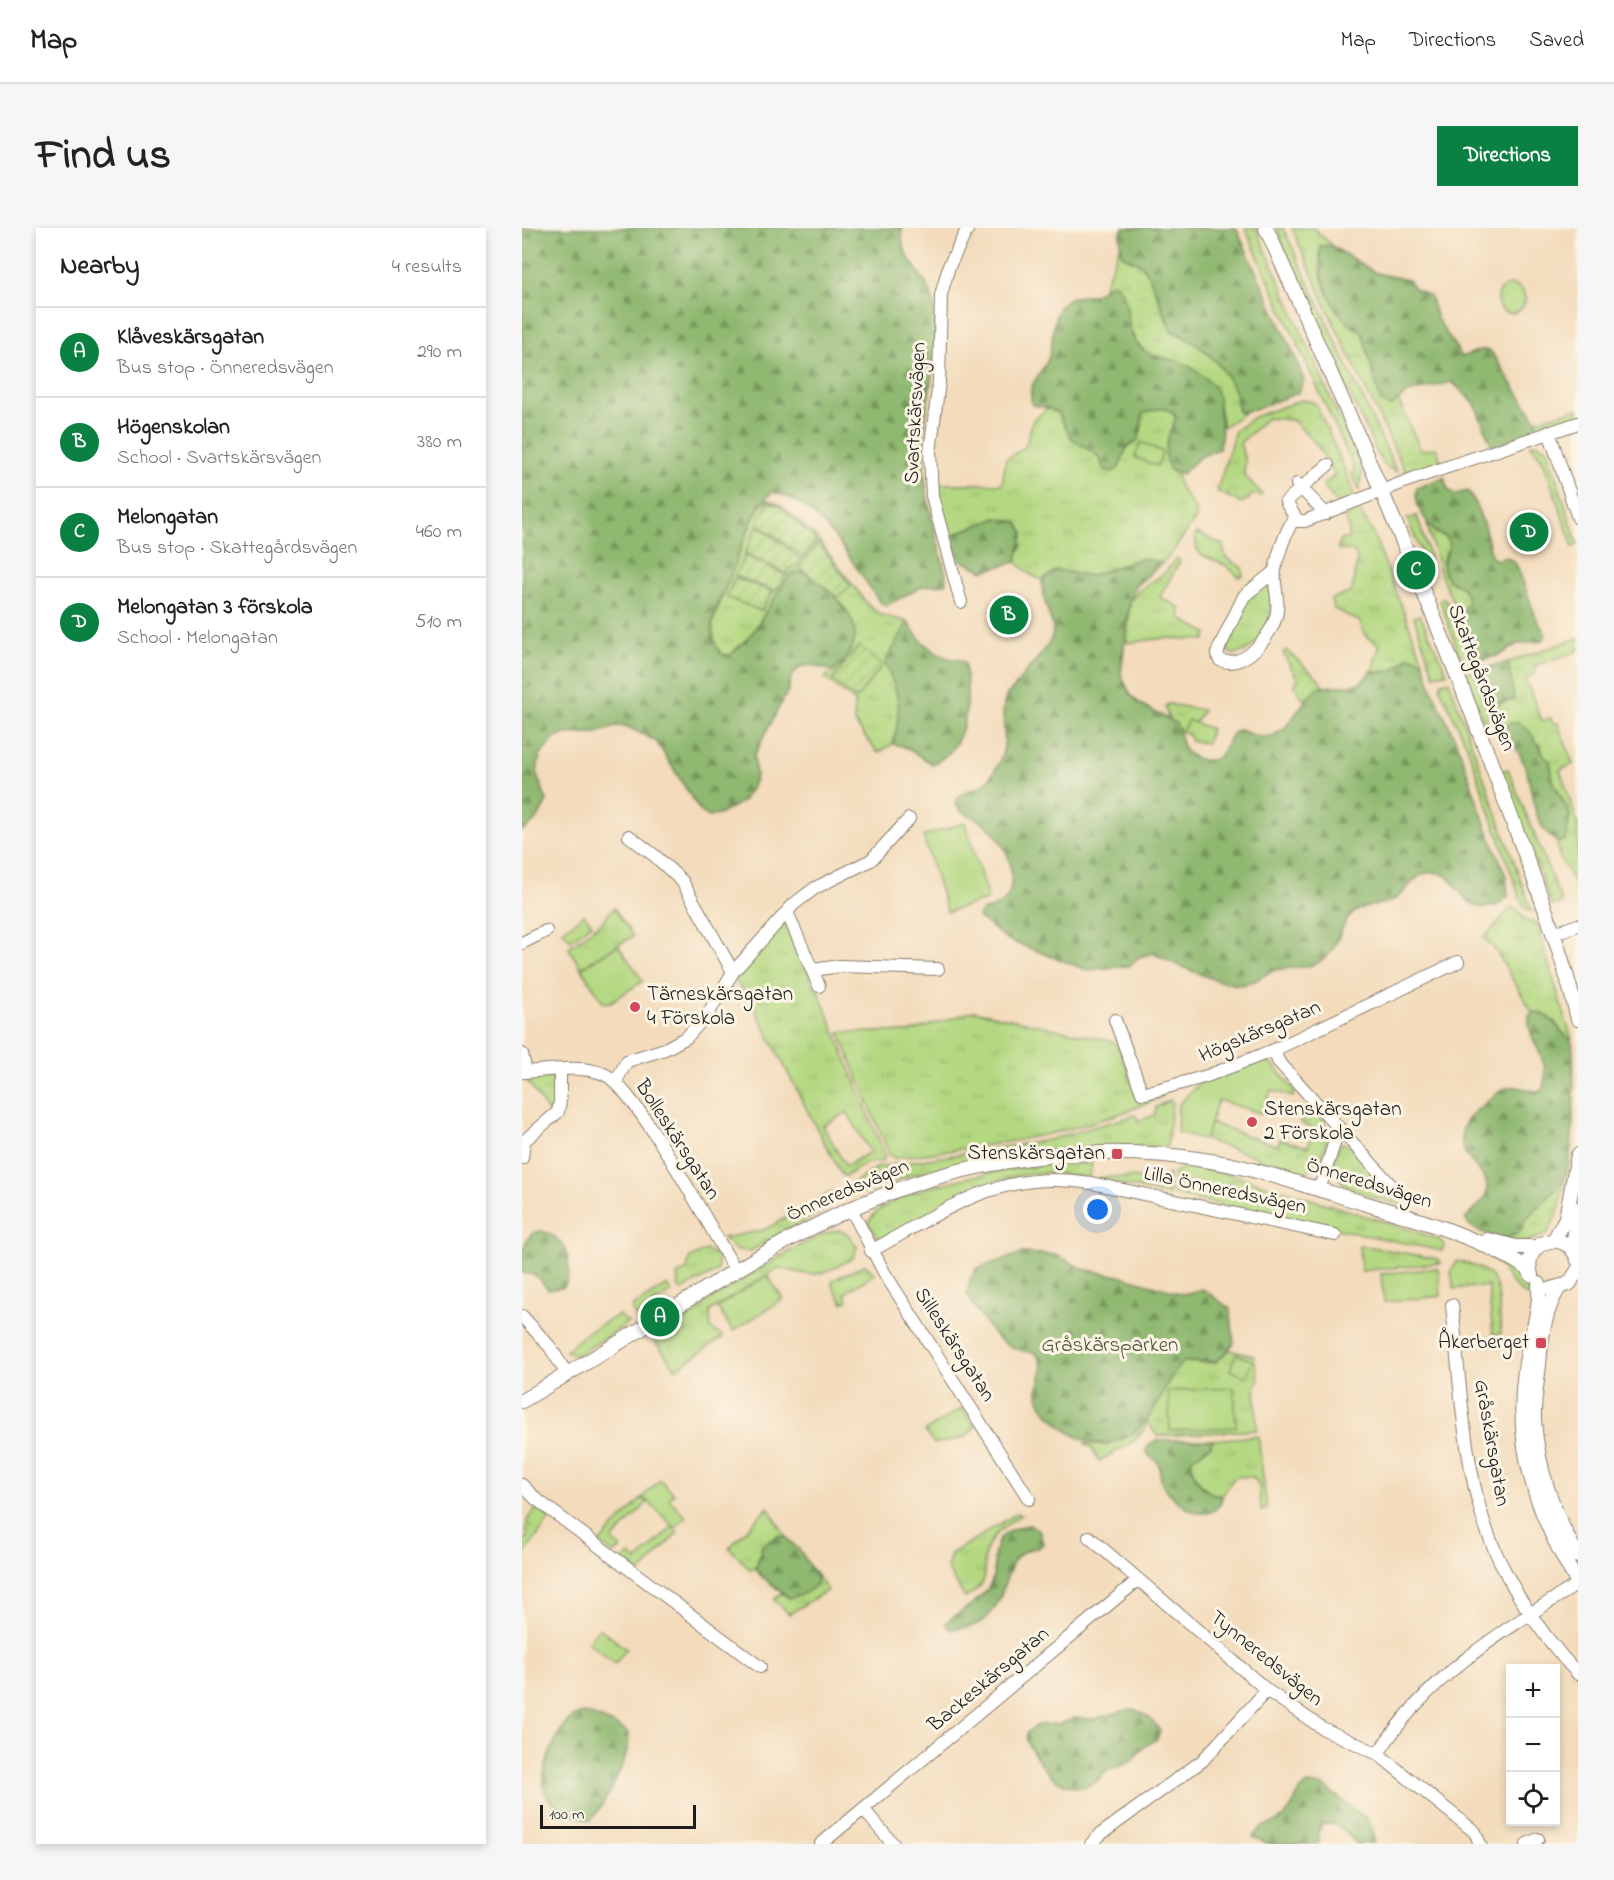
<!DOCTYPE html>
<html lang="en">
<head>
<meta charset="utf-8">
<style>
  body { margin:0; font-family:"Indie Flower",sans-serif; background:#f6f6f6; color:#222 }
  .controls { position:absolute; right:18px; bottom:18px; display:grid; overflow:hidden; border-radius:0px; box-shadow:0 3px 9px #0003 }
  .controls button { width:54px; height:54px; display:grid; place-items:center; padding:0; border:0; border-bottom:2px solid #e0e0e0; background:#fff; color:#222; font:30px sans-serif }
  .scale { position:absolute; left:18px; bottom:15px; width:156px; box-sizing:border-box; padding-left:6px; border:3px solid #1c1c1c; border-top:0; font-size:16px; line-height:21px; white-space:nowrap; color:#1c1c1c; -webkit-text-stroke:4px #fcf5e5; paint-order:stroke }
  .you { position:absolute; left:576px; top:982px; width:21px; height:21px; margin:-15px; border:4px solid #fff; border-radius:50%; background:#1a73e8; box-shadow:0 0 0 9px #1a73e833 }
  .badge { display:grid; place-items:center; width:39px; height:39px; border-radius:50%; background:#0b8043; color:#fff; font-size:20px; font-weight:700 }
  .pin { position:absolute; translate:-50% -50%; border:3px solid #fff; box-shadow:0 2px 6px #0006 }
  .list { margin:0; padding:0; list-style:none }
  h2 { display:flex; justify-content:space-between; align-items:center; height:78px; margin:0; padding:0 24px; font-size:26px }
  h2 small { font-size:20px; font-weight:400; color:#767676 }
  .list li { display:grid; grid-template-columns:39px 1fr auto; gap:18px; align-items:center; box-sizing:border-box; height:90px; padding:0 24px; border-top:2px solid #e0e0e0 }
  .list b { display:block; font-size:22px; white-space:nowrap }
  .list p { margin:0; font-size:20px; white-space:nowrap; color:#767676 }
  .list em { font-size:20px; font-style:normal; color:#767676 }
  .icon { flex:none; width:33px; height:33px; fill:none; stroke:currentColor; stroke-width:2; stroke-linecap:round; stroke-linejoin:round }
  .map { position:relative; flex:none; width:1056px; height:1616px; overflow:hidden; border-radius:0px }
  header { display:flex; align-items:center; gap:36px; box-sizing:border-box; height:84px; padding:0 30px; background:#fff; border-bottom:2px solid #e0e0e0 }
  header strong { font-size:28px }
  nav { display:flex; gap:33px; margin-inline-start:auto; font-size:21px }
  .intro { display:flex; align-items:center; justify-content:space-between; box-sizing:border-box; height:144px; padding:0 36px }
  h1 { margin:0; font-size:42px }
  .button { padding:15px 27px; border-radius:0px; background:#0b8043; color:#fff; font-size:21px; font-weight:700 }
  main { display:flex; gap:36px; padding:0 36px }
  aside { flex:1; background:#fff; border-radius:0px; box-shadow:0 3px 9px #0003 }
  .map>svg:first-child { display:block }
  .grass { fill:url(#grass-tufts); stroke:#687a4e; stroke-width:1.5; fill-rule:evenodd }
  .forest { fill:url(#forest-firs); stroke:#566a46; stroke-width:1.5 }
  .park { fill:#b4d881; stroke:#687a4e; stroke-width:1.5 }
  .garden { fill:url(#garden-furrows); stroke:#687a4e; stroke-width:1.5 }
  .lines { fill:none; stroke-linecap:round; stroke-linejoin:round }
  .minor-casing { stroke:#887c6c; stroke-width:14 }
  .tertiary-casing { stroke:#887c6c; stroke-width:16 }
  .minor { stroke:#fff; stroke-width:12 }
  .tertiary { stroke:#fff; stroke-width:14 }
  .poi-dot { fill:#d1495b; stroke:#fcf5e5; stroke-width:2 }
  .labels { text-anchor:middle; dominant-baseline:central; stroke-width:6; stroke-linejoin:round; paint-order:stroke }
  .street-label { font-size:21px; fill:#1c1c1c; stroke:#fcf5e5 }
  .poi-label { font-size:21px; fill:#1c1c1c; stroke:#fcf5e5; text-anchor:start }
  .park-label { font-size:21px; fill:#4a543a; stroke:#fcf5e5 }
</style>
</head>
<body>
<header>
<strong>Map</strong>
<nav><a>Map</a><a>Directions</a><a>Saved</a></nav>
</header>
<div class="intro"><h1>Find us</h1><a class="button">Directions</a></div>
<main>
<aside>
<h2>Nearby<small>4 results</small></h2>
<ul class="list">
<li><span class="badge">A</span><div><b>Klåveskärsgatan</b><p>Bus stop · Önneredsvägen</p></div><em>290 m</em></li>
<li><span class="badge">B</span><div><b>Högenskolan</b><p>School · Svartskärsvägen</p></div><em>380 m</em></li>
<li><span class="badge">C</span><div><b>Melongatan</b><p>Bus stop · Skattegårdsvägen</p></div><em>460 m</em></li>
<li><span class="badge">D</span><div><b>Melongatan 3 förskola</b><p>School · Melongatan</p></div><em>510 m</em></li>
</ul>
</aside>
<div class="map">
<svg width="1056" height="1616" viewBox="0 0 1056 1616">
  <defs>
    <pattern id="grass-tufts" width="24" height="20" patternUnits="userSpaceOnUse" patternTransform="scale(1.5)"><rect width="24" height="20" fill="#b4d881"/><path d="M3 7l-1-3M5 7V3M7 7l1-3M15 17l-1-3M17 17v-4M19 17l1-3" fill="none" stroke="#9ab96f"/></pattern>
    <pattern id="forest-firs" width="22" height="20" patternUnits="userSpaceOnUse" patternTransform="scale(1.5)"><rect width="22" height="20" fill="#8fb86f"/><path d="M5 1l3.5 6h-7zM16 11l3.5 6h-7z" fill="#74955a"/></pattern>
    <pattern id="garden-furrows" width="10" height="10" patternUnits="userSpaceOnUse" patternTransform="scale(1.5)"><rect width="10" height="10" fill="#b4d881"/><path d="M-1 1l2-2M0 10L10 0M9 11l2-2" fill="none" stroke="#9ab96f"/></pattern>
  </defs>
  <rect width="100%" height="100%" fill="#fcf5e5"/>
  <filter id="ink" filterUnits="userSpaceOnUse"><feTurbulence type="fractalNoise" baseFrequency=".0167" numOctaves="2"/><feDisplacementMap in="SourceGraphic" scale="12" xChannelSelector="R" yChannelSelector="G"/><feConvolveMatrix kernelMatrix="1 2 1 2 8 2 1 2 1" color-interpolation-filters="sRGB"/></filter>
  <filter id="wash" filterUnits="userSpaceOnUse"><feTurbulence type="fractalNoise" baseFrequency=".008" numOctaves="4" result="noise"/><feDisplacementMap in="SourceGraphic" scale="24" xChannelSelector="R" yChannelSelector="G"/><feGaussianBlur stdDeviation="1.35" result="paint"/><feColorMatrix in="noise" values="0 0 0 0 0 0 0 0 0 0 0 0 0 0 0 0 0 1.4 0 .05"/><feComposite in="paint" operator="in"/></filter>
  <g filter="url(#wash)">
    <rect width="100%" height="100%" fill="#f3dbbb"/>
    <path class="grass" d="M723,0H734L838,237L840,246L837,262L830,246L832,240Z
      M755,0H761L875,244L863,238L855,225L765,29Z
      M770,0H792L810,18H798C799,27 798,37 799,47C802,65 823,96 840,104L850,140L870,177L876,172L899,222L914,220L920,235L891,244L883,243L806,83Z
      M598,18L600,27L620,37L628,50L649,103C678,114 702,136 713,165C715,171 714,177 716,183L722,185L701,199L696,171L640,131L626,127L614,114L606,96L604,83L582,59Z
      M779,172L791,174L795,178L823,242L832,269L816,277L801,257L813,247L795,217L771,192L745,190L718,215L723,233L722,247L740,266L739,268L730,266L727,271L719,275L695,263L713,203L732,189Z
      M526,180L536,185L549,210L576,228L583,242L605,219L612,216L619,204L621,185C632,180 647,177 654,190L649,202L648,242L655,246C657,270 677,275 674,290L647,329L640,335L621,331L613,332L568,348L535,342L520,352L509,347L494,334L495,326L501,317L475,290L427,308L420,293L415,256H480L484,231L503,219L511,192Z
      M1056,181V188L1016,202L1014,192Z
      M1015,215L1025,221L1056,317L1051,319L1021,232L1008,216Z
      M247,272L260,278L295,310L346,377L359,387L386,394L363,435C378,467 380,482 371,516L356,525L332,494L333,474L303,450L322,435L270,345L229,407L208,428L199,426L193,417L190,396L222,311L239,276Z
      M837,282L851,305L901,433L888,428C877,435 866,453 850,442L858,417L845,409L837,393L812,381L809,371L830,364L835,331L831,323L816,321L818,311H826L827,300L823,289Z
      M895,288L908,329L906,339L885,291Z
      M905,297L914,305L924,309L928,317L920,333L926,352L944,362L947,371L938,389L920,350Z
      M675,305L701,317L703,329L720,340L721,347L717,349L705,338L680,327L675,322L673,308Z
      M654,330L658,333L638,369L657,379L659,391L685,405L683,412L642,410L605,415L608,373L615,364L644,344Z
      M745,355C762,376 738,427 710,426L703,419L729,365Z
      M923,370L949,429V434L941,437L939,432L918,372Z
      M898,387L925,445L912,447L892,389Z
      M1056,410V423L1012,438L1014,445L1003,450L1020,493L1029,490L1031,496L1036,495L1051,536L1038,542L1056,596V661L1037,628L1035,614L1044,612L1048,587L1031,552L1028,533L1021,528L1019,518L988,495L984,499L979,495L975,478L978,474L992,471L986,434Z
      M764,422L797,451L801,458L794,462L784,475L772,458L776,452L761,425Z
      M952,443L967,486L964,499L942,446Z
      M927,453L1010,684L1003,680L998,670L945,518L918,460L920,454Z
      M647,476L681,482L673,495L666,493L660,504L646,489L643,478Z
      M986,541L1040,675L1030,678L979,543Z
      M990,679L996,682L1005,694H1014L1050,812L1045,810L1032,793L1010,784L974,723L962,710Z
      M92,680L111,708L59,740L47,721L48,718L79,695Z
      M261,695H263L291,756L297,765L363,927L361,933L345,935L324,948L320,947C288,890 260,832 229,774C224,764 214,759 213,747ZM325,884L348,924L324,938L301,898Z
      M452,783L590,813C607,825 604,852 615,868L640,865L641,868C557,908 464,918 373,930L368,928L317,804H387Z
      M25,847L32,851L34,876L28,887L3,849Z
      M648,872L650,875L645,919H583L499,925L389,947L340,965L331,964L329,961L333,954L356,939L527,912L614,887L616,893L633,887L634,879Z
      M789,878C794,883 801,889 804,897C809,912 798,941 782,944C767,946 749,936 736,932V929L683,912L688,895L756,918L758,911L786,919L791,901L779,895L783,880Z
      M820,915L828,918L852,945V955L857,965L868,963L881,974L880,977C859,970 812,965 812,936C812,931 815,924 816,918Z
      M533,935L570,936L567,949C552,948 536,945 521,945C462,947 414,981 365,1010H356L346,995C363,958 494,940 533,935Z
      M666,938L708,946L917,1011L922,1017L920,1023L652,967V944Z
      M647,946V967L577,952L581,949L640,950Z
      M1043,950L1037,982L1025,1006L999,1016L984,1011L998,1004L1004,989Z
      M309,964H312V972L305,981L228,1023L214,1022L201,1010L242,1002Z
      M316,1002L326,1006L335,1019L331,1030C294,1050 296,1049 256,1040L188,1083L189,1100L201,1109L154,1141L128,1107L148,1097L154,1099L181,1080V1076C211,1059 287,1006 316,1002Z
      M837,1017L916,1031L919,1035L839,1043Z
      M184,1022L194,1026L196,1032L195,1043L160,1062L157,1060L155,1047L165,1042L168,1030Z
      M972,1027C992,1039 1007,1045 1010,1070C987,1060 987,1045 968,1028Z
      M934,1033C984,1042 975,1063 979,1106H971L966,1058L932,1061L929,1043Z
      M343,1037L353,1046L323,1065L326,1072L321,1075L310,1057L311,1052Z
      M145,1057L149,1064L114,1089L110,1083L111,1078Z
      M97,1087L106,1095L55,1128L44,1123L64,1105Z
      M707,1122L732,1128L737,1153L733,1157L735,1202L635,1208L625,1193C620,1214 595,1222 577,1233L570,1220L562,1215L585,1217L625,1192L652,1142L662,1134L693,1135Z
      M440,1180L453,1199L444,1209L412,1216L403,1203Z
      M736,1208L745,1281L739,1283L737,1257L731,1249C706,1247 713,1251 700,1268C683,1267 668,1248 670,1231L689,1217L690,1212Z
      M120,1270L125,1275L90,1312L99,1320L92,1326L77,1315Z
      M246,1279L264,1309L256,1308L240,1318L234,1340L229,1342L207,1320Z
      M17,1281L28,1291L0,1329V1313L5,1310C4,1298 3,1286 17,1281Z
      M495,1285L499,1287C488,1295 474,1303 467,1316C453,1340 478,1349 443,1370L425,1340L429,1326Z
      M150,1299L156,1304L118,1345L101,1332L108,1327L115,1333Z
      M293,1345L306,1362L267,1386L252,1372L259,1365L267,1370L283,1365L294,1356Z"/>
    <path class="forest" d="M0,0H380C376,31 405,45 411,73C422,125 400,176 401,225C402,267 414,306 424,347V356L401,358L364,378L358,374C330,336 300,275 251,264C230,280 219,322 209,347C203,362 193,378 190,395C189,406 193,417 199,426L208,427L229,407L265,350L270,345L281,344C319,367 359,407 310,443L290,437L278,439L269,449L266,462L232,528L234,548L229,561L221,573L199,586L187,589L178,583L134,513L104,498H94L76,505L44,506L33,510L18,527L16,537L15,547L25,573L15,592L0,603Z
      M601,0H714L775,133L782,153L776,165L730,182L717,184C714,177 715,171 713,165C702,136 678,114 650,103L628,50L620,37L600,27L598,7Z
      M798,18H810L854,45L886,52L893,61L908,68L915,91L940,129L958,122H968L1014,192L1016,202L970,219L953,176L930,154L885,165L870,178H865L858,171L840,104C810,90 796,48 798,18Z
      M591,55C612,67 600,99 616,117C629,131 641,128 658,134C669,138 688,152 694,162C698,168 696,178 697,185C700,199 701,207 697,221L678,229L660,246L648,242C639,224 646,207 654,190L651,184L641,180L621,185L617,211L605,219L597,240L591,244L583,242L576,228L549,210L536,185L526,180L511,177C503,156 519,148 526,131C533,114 528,90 540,76C550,65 558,70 570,67C577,65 584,58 591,55Z
      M922,249L926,262L933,266L946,263C959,283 965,304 969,328L975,332L983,329L992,333L996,340L1015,392L1024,407L1020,413L995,416L978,427L959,432L938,389L946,372C943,360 937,356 926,352C917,337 923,331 928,317L924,309C907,303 891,277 895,260Z
      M475,290L495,294L502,305L494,334L461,343L438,332L427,308Z
      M621,330L640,335L613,358L607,377L599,446L608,466L618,476L654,495C658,503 658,515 663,522C669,531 688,536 697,528C705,520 705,507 716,502C726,503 733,510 743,509C769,508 777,471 797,460C805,456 826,460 838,455C844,452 845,446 850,442L853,445L873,442L888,428L901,433L911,464L936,517L963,596L984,648L986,668C978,679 963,683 950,676C933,665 931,639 904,645C890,649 885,664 873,671C862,678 846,676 834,683C818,693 819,712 808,725C795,741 776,739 758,741C745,742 737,753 725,756C704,761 651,735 631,725L617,729L607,738L565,742L486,712L456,689L459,683C477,679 488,674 489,655C491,629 478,604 455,591C446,586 439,587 433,576C439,560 451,565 463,555C467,552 471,545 474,540C492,510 474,493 485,466C495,460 498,450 506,441C551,393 522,404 520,352L535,342L568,348Z
      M386,394C394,409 409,425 426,430C433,432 438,430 443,436C448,471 447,521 410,536L383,519L371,516C380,482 378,467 363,435Z
      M986,434L992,471L972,478L961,445L965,440Z
      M997,494C1016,507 1015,523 1028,533L1031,553L1048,587L1044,612L1035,614C1007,596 1013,560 1001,533C996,521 986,511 984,499L988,495Z
      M1010,784C1034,785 1034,805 1050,812C1052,838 1054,930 1042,951C1030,972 1008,979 998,1004L984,1011C971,1007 949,1004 943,991C950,983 964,973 965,962C966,946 950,938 944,926C939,918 938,903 944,894C948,887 979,860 987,859C997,857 1007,864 1019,863C1034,834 1004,815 1007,788Z
      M16,1003C43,1004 55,1040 41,1060L26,1061L13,1047L0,1045C0,1029 0,1008 16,1003Z
      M501,1025L535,1027L561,1041L602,1049L661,1066L681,1061L708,1081L712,1115C692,1141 692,1132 662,1134C644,1149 640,1174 625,1192C600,1222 566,1222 538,1197C532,1191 523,1184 519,1176C508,1155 530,1149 514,1125C473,1121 466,1098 445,1067L448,1052L455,1040Z
      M636,1212H690L689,1217L670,1231C668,1248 683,1267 700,1268C700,1275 697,1279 691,1283C672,1292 652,1272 641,1257C638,1252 638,1241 636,1234L627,1228L624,1222L628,1215Z
      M508,1297L517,1302L521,1316L516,1320C468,1321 500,1402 428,1401L423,1395C436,1385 454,1376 464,1363C484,1340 453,1306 508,1297Z
      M256,1308L264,1309L279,1324L295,1351C293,1363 278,1368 267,1370L238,1347L234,1340L240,1318Z
      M609,1481C619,1482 634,1494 638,1504L635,1511C623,1517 619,1522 611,1531C605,1538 593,1538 585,1543C580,1546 577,1552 572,1555C553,1566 530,1553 520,1537C513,1526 502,1517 505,1504L516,1497L538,1496L552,1490L571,1491Z
      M61,1485C68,1486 105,1500 106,1506C112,1522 81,1580 68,1593C55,1588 37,1583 27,1571C12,1554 32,1509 45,1494C49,1489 55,1487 61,1485Z
      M786,1556L801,1558L845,1591L851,1603L852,1615L835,1616C824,1605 816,1592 800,1597L796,1604L797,1616H747L731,1609C742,1592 751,1599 763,1588C773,1578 773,1564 786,1556Z"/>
    <path class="park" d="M975 71a14 14 0 1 1 28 0a14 14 0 1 1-28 0Z
      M619,214L641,224L635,238L613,229Z
      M666,492L689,501L685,515L669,513L667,506L660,504Z
      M443,595L466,671L425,684L401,608Z
      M62,686L70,696L49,712L41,703Z
      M96,717L121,753L87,775L81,774L59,740Z
      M739,832L750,836L773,863L771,869L749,862L741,886L696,872L683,912L655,904L656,877L678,855Z
      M916,1040L919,1068L862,1074L859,1046Z
      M245,1047L261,1071L211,1103L195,1079Z
      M714,1126L731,1133L724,1149L708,1142Z
      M712,1160L714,1199L648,1203L646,1163Z
      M138,1252L152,1265L147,1271L164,1289L153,1300L121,1269Z
      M77,1400L104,1421L93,1436L66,1414Z"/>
    <path class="garden" d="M246,274L256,277L294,312L281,329L236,295Z
      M236,297L279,331L274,338L267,340L265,346L223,325Z
      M296,314L329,358L315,369L277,339Z
      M223,327L263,347L254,363L213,348Z
      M213,350L251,364L239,383L204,369Z
      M337,418L361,437L334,471L310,452Z"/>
  </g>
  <g filter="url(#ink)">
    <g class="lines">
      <defs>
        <path id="minor" d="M1027,204L1056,290
          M775,256L779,260L806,237
          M775,292L764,274L779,260L804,286
          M753,343L722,368L698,418L695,426L698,432C722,443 753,405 755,383C757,370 751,355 753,342C756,326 763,307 770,293H783L890,251L1056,195
          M439,374L410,268L408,224L417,154L419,67L427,38L446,0
          M107,608L133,628L160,653L211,744
          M265,684L297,758
          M1030,706L1056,697
          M0,715L24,703
          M291,742L318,738L416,741
          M593,792L620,865H624L685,848L752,822L936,734
          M752,822L756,833L868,956
          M0,826L4,844
          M0,844C26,843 57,836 82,846C114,860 191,1005 214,1043
          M94,853L105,833L143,821L165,809L187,784L211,744L272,676L293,660L349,632L387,591
          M0,930L2,913L36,884L38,874V842
          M797,962L817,901
          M329,981L363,1046L507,1271
          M349,1023C426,981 477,940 569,955L813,1007
          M930,1077C937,1143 940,1212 957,1277C973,1339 1013,1400 1056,1446
          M0,1088L28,1119L45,1146
          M0,1257L14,1271L238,1439
          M567,1309L746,1463L800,1500L856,1526L953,1604L958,1616
          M856,1526C905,1448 979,1404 1056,1356
          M342,1582L371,1616
          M299,1616L616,1352
          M569,1616L579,1606L680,1533L745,1462
          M1005,1616L1016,1611"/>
        <path id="tertiary" d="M744,0C826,182 905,364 975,551C1004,630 1037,710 1056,791
          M966,1012L994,1019H1015
          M1032,1012L1044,990L1056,927
          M1051,1020L1056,981
          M1009,1047C998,1013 1045,998 1056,1032
          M1017,1056C1019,1085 1006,1113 1003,1142C992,1221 1015,1287 1056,1355
          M1029,1061L1047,1056L1056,1042
          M1036,1061C1022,1084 1019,1111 1017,1137C1015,1155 1011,1174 1012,1192C1015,1240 1032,1288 1056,1328
          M0,1173C47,1145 94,1117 140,1088C215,1041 292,992 375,962C470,927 583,916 682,932C726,938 767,953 809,965C875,986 948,1003 1007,1041"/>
      </defs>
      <use href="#minor" class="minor-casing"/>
      <use href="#tertiary" class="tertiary-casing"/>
      <use href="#minor" class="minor"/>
      <use href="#tertiary" class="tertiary"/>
    </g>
  </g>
  <g class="poi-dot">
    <circle cx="113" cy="779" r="6"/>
    <circle cx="730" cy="894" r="6"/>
    <rect x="589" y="920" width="12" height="12" rx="3"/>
    <rect x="1013" y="1109" width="12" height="12" rx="3"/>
  </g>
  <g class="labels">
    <g class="street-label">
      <text transform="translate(394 185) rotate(-87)">Svartskärsvägen</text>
      <text transform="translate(959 450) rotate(69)">Skattegårdsvägen</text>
      <text transform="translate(738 804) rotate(-23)">Högskärsgatan</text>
      <text transform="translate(155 912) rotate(57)">Bolleskärsgatan</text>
      <text transform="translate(847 956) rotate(17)">Önneredsvägen</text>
      <text transform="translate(326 963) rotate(-23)">Önneredsvägen</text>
      <text transform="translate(703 963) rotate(12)">Lilla Önneredsvägen</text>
      <text transform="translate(432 1117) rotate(57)">Silleskärsgatan</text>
      <text transform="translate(969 1215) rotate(80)">Gråskärsgatan</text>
      <text transform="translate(744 1431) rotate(39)">Tynneredsvägen</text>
      <text transform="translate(467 1452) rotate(-40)">Backeskärsgatan</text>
    </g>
    <g class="poi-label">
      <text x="125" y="767">Tärneskärsgatan<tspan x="125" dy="24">4 Förskola</tspan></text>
      <text x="742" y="882">Stenskärsgatan<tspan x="742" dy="24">2 Förskola</tspan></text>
      <text x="583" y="926" text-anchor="end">Stenskärsgatan</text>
      <text x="1007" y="1115" text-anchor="end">Åkerberget</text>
    </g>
    <g class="park-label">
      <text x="588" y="1118">Gråskärsparken</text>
    </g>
  </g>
</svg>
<div class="controls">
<button>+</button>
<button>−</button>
<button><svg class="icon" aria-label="locate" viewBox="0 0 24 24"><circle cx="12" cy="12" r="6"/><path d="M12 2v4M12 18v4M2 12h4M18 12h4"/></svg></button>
</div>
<div class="scale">100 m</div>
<div class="you"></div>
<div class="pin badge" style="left:138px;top:1089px">A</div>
<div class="pin badge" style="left:487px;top:387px">B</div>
<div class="pin badge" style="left:894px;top:342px">C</div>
<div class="pin badge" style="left:1007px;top:304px">D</div>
</div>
</main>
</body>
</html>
